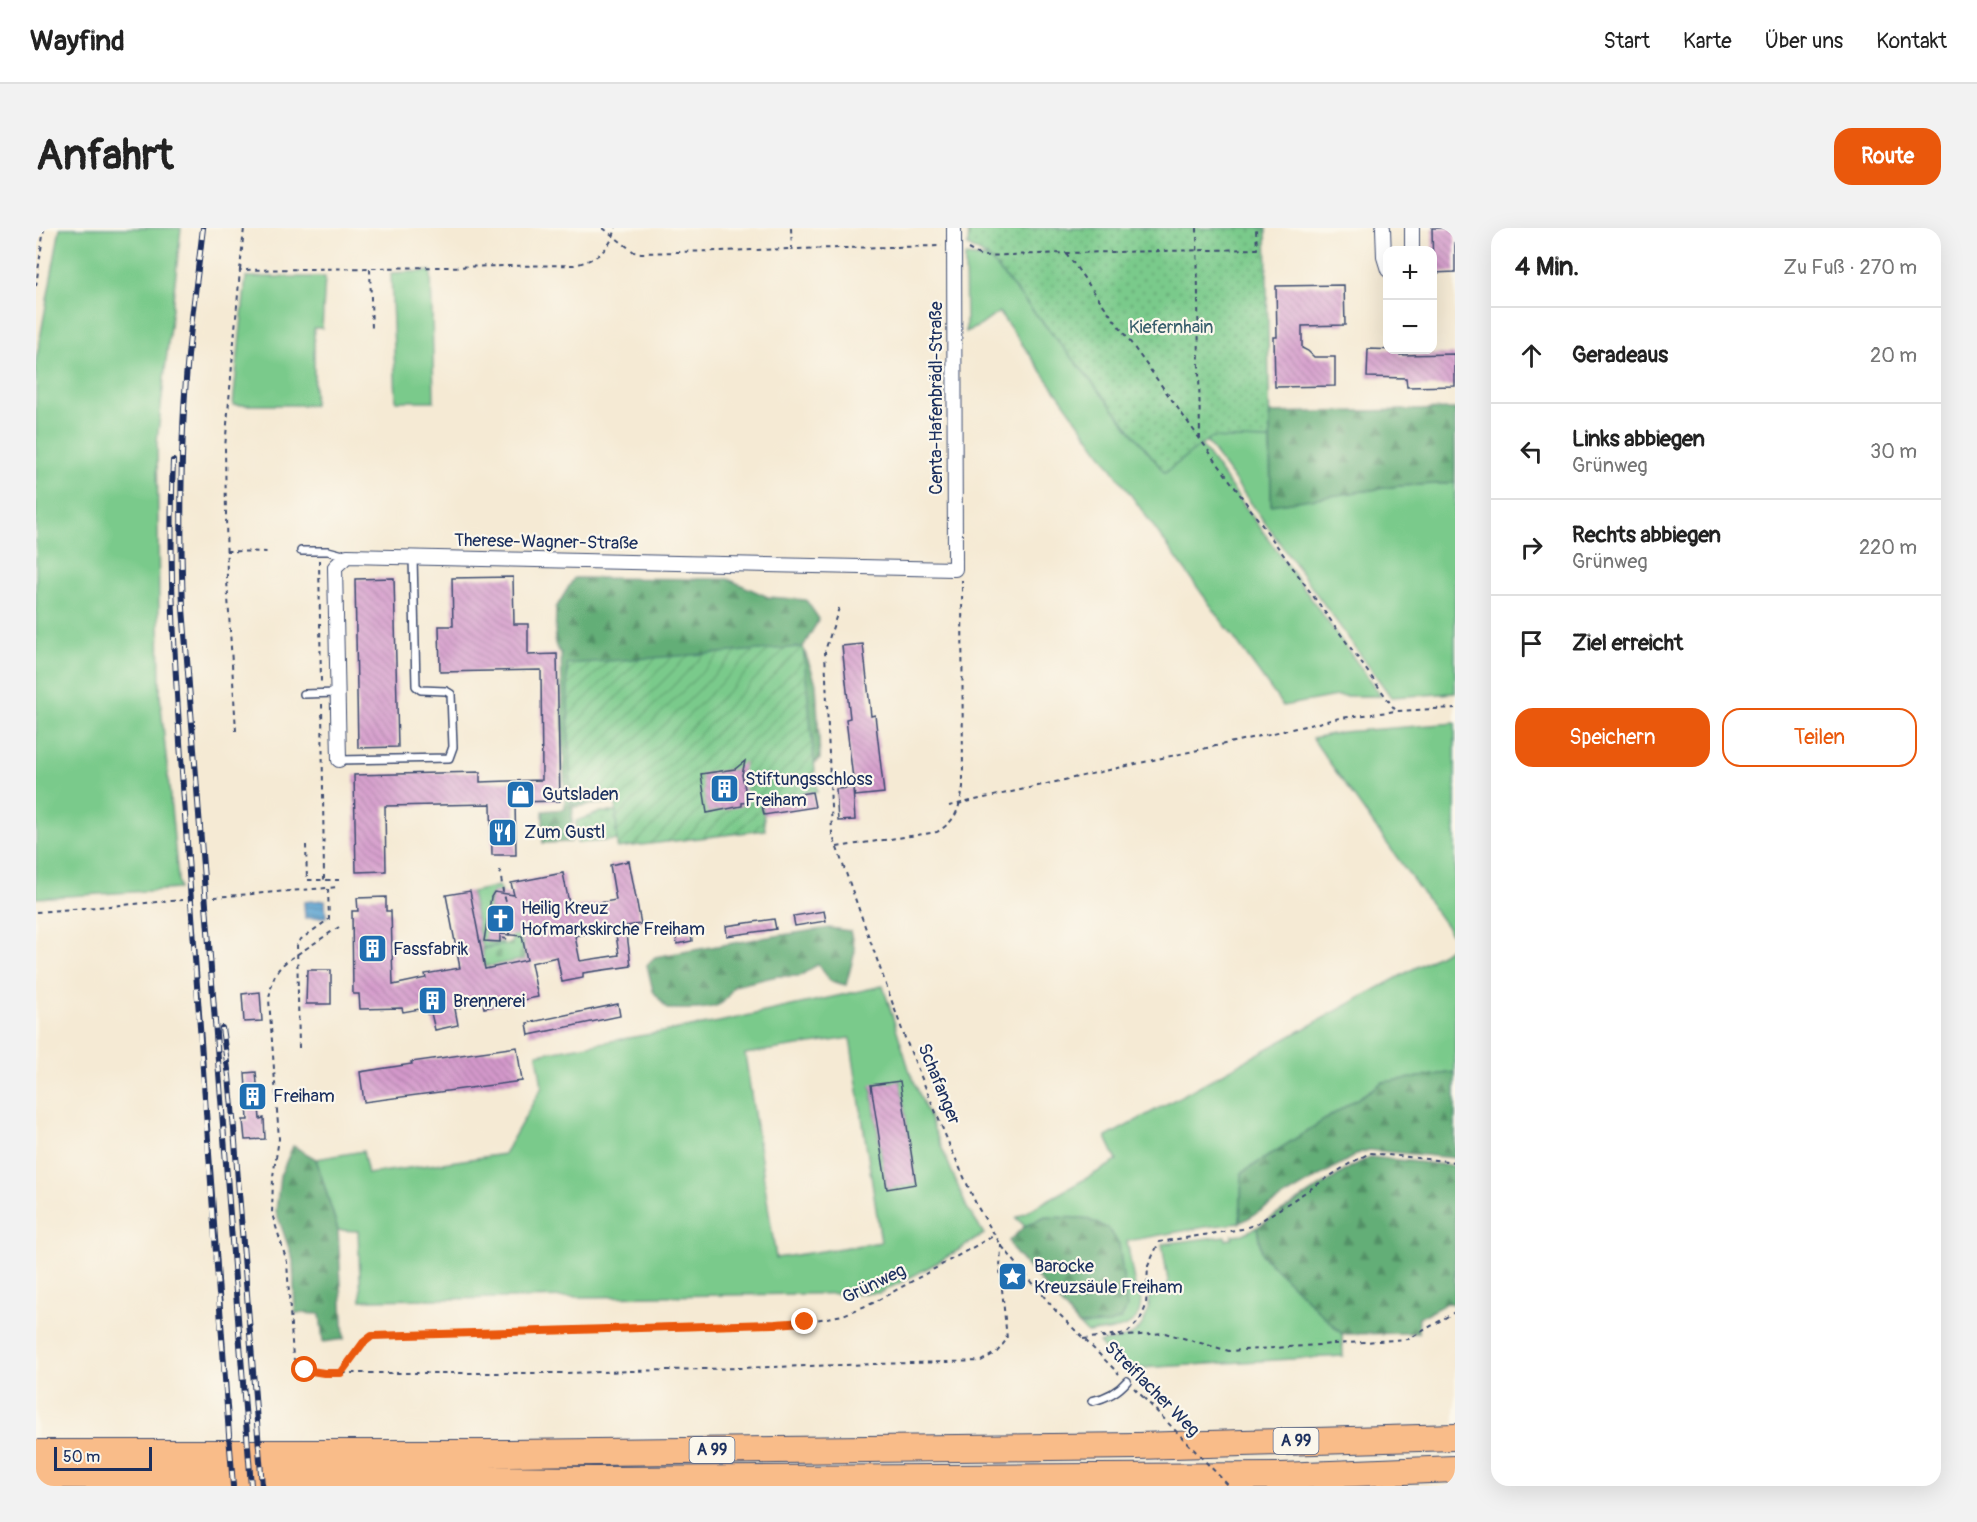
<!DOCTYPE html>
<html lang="de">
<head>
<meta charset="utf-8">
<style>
  body { margin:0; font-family:Pangolin,sans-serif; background:#f2f2f2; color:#222 }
  .controls { position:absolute; right:18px; top:18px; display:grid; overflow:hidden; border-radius:12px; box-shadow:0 6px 24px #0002 }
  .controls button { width:54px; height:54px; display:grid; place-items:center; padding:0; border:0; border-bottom:2px solid #e0e0e0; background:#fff; color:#222; font:30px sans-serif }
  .scale { position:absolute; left:18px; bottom:15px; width:98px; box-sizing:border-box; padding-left:6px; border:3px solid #1b2f5e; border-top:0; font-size:16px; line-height:21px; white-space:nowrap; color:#1b2f5e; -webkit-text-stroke:4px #fbf7ec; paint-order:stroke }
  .stop { position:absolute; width:18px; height:18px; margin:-14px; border:4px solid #ea580c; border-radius:50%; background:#fff }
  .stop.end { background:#ea580c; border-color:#fff; box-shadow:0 2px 6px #0008 }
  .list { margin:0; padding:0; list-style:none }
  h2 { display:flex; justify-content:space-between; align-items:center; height:78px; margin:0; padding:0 24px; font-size:26px }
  h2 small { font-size:20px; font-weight:400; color:#767676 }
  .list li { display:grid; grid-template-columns:39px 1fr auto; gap:18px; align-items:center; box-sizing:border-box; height:96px; padding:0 24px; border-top:2px solid #e0e0e0 }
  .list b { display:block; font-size:22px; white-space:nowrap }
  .list p { margin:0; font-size:20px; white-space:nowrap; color:#767676 }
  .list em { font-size:20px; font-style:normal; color:#767676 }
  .actions { display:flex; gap:12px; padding:18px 24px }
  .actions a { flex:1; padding:14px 0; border:2px solid #ea580c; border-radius:18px; text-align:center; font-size:21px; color:#ea580c }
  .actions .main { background:#ea580c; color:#fff }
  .icon { flex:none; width:33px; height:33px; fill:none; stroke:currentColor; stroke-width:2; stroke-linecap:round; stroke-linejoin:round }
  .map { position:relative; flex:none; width:1419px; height:1258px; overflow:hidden; border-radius:18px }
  header { display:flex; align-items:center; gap:36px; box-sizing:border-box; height:84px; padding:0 30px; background:#fff; border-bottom:2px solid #e0e0e0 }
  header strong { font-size:28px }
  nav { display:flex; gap:33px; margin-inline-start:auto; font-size:21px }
  .intro { display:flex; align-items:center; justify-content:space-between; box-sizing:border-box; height:144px; padding:0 36px }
  h1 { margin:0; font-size:42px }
  .button { padding:15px 27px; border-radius:18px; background:#ea580c; color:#fff; font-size:21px; font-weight:700 }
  main { display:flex; gap:36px; padding:0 36px }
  aside { flex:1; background:#fff; border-radius:18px; box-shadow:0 6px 24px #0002 }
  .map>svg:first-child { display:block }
  .grass { fill:#7aca8b; stroke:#4a7c74; stroke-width:1.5; fill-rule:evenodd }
  .forest { fill:url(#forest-firs); stroke:#3f6e6a; stroke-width:1.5 }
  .cemetery { fill:url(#cemetery-stones); stroke:#4a7c74; stroke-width:1.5 }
  .park { fill:url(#park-dots); stroke:#4a7c74; stroke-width:1.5 }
  .garden { fill:url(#garden-furrows); stroke:#4a7c74; stroke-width:1.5 }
  .water { fill:url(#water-rules); stroke:#3a6998; stroke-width:1.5 }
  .building { fill:url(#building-back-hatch); fill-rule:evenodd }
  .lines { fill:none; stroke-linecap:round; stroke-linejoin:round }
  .lane-casing { stroke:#3c4b70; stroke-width:10 }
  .street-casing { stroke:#3c4b70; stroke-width:16 }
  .highway-casing { stroke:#3c4b70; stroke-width:28 }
  .path { stroke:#3c4b70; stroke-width:2; stroke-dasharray:4.5 4.5; stroke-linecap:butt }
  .lane { stroke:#fff; stroke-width:7 }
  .street { stroke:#fff; stroke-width:14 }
  .highway { stroke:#f9bc89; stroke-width:26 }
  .rail-casing { stroke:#1b2f5e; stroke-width:6 }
  .rail { stroke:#fbf7ec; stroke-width:4; stroke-dasharray:11; stroke-linecap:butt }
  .path-bridge { stroke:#3c4b70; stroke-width:2; stroke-dasharray:4.5 4.5; stroke-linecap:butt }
  .route { stroke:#ea580c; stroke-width:8 }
  .labels { text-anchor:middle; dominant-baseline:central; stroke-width:4.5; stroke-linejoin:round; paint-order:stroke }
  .shield { fill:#fbf7ec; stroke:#5e6b89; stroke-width:1.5 }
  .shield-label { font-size:16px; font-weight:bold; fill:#1b2f5e }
  .park-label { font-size:18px; fill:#385e6c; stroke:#fbf7ec }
  .street-label { font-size:18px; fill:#1b2f5e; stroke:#fbf7ec }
  .poi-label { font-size:18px; fill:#1b2f5e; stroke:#fbf7ec; text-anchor:start }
</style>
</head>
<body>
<header>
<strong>Wayfind</strong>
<nav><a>Start</a><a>Karte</a><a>Über uns</a><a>Kontakt</a></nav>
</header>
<div class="intro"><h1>Anfahrt</h1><a class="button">Route</a></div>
<main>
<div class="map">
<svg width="1419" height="1258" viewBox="0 0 1419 1258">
  <defs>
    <pattern id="forest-firs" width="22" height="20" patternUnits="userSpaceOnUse" patternTransform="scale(1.5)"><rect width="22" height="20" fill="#63ae77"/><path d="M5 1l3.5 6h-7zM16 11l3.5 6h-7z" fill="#518e65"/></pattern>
    <pattern id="cemetery-stones" width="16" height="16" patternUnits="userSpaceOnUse" patternTransform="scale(1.5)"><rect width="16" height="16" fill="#7aca8b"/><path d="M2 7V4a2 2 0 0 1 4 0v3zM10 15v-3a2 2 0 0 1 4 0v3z" fill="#63a475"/></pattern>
    <pattern id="park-dots" width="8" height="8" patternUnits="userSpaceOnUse" patternTransform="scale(1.5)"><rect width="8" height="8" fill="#7aca8b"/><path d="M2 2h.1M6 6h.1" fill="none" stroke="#63a475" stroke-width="1.8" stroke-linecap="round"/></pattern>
    <pattern id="garden-furrows" width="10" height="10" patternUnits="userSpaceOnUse" patternTransform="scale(1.5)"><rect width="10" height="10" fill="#7aca8b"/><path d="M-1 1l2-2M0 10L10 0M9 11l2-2" fill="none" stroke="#63a475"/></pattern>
    <pattern id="water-rules" width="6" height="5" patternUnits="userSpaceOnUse" patternTransform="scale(1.5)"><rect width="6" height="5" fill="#5aa3d1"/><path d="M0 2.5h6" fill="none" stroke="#4a85ad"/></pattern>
    <pattern id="building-back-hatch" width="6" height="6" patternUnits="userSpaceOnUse" patternTransform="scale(1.5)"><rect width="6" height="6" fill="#d499cb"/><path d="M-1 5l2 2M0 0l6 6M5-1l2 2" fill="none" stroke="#ab7da8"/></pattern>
  </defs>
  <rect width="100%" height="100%" fill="#fbf7ec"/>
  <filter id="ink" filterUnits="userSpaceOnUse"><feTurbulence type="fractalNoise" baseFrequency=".0167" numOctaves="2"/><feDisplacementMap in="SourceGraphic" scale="12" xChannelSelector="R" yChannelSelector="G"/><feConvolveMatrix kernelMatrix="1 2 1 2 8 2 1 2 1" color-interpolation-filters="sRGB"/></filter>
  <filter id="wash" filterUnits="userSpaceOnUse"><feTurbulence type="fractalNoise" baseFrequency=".008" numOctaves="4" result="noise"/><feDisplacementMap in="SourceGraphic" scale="24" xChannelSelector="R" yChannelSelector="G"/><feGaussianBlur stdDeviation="1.35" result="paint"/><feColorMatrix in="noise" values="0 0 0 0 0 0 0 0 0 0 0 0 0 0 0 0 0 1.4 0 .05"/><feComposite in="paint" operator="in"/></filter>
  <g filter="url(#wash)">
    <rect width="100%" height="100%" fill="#f5ead4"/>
    <path class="grass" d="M24,0H145L121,214L124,467L143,661L0,670V133Z
      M929,28L953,30L1039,133L1129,245L1165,217L1345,468H1300L1247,478L963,84L945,97L930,104Z
      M395,43L398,173H360L355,45Z
      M210,49H289L286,100H278V177H197Z
      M1174,210L1234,212L1235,276L1362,258L1419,255V465L1355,469L1170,213Z
      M1419,495V711L1276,510L1306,504Z
      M463,658L465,666L457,664L454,668L451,714H467V716L446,720L435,664Z
      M1419,718V844L1347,855L1206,945L1204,995L1169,999L1091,1013L1100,1065H1104C1110,1103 1078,1102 1051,1105L1043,1097L1073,1095L1085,1091L1010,989L989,998L980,990L1081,933L1070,909Z
      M847,758L873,841L931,980L948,1006C914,1028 879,1048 843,1065L325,1072L322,1003L302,1002L280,931L327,923L332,946L468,926L506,859L501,826L683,794ZM814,810L845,1014L740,1030L709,826ZM864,853L880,956L851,961L835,858Z
      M1221,999L1226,1027L1306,1106L1307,1128L1087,1141L1063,1115C1072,1113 1083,1112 1092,1109C1110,1100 1114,1081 1114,1063L1133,1059L1126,1016L1189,1008L1190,1012L1196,1010V1007L1207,1006Z"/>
    <path class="forest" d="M1419,181V255L1362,258L1235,277L1234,185Z
      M538,350L692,351L732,369L770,372L783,391L767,419L780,455L784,531L758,553L537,579L535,614L507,615V583L529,581L525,426L519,416L520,380Z
      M793,700L814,703L819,723L810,757L794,753L782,736L764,748H741L698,758C695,763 691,771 686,775C675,783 645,781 631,781L617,763L611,737L619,729L726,710Z
      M1419,844V930L1333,922L1323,925L1204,995L1206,945L1347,854Z
      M257,918L280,931L302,1002L308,1111L287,1114L284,1086L259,1085L257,1032L240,983L244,948Z
      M1334,929L1419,938V1076L1411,1075L1383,1090L1382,1105L1306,1106L1226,1027L1221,999L1315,939Z
      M1010,989L1049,990L1073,1001L1083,1016L1091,1080L1085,1091L1073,1096L1043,1097L976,1021L973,1013L989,998Z"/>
    <path class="cemetery" d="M483,701L489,731L444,740L441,730L447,728L446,721L476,715V703Z"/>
    <path class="park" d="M933,0H1230L1234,212L1174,210L1129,245L1039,133L953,30L932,18Z
      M565,584H581V612L541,615L540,593Z"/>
    <path class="garden" d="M767,419L781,564L726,572L729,602L581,620L580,571L535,576L531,436Z"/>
    <path class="water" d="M289,672L290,689L269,690L268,674Z"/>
    <g id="blocks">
      <path class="building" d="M1396,0H1419V44L1397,45Z
        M1308,57L1309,97L1266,98V120L1272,123L1278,129H1299V158L1239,159L1238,109H1241L1240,58Z
        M1332,121L1364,122V127L1419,126V158L1371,159L1370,150L1331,149Z
        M477,349L478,396H492V427L521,426L524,573L479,574L480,627H456L455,576L349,578L350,643L320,644L318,547L444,544V554L506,552L505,442L404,444L403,398H417L416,350Z
        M358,350L362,519L322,520L319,351Z
        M827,416L835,488L839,487L848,565L819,568L810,491L814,490L806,418Z
        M709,533L706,547L712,574L706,575V578L671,585L665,546L699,541Z
        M817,560L819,592L802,593L800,561Z
        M776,564L779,579L728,587L725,572Z
        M593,633L605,696L590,698L595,738L547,745V750L526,754L521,729L495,735L502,769L448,780L446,769L422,774L424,780L419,781L422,797L399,802L395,785L391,786L389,780L367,784L366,780L324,781L323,766H317L316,683H322L321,670L350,669V683H355L357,757L390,750L389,746L424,740L410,667L434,663L449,741L491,732L486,708L464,706V714L448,713L455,669L458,664L478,667L475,655L527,645L534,680L580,672L574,637ZM579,700L583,727L544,733L539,708Z
        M788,683L790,693L759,698L757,688Z
        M738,691L740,701L691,708L690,698Z
        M655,704L656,713L641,716L639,706Z
        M271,742H295V776H270Z
        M224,764L226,793L208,794L206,766Z
        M582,776L584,788L493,807L491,795Z
        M481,819L486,853L328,874L324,844L376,836L375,834Z
        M220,844L224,891L228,890L229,911L209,912L207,892H212L209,845Z
        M864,853L880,956L851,961L835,857Z"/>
    </g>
  </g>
  <g filter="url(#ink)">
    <use href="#blocks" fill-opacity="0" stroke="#3c4b70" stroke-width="1.5"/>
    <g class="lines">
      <defs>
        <path id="lane" d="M265,323H292L311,328
          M268,466L302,465
          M303,532L413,530L417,519L415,466L410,463L385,462L380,458L377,329
          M1056,1173C1070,1170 1081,1165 1091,1153"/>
        <path id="street" d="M1347,0L1348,29L1352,42
          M1376,0V22
          M303,532L299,339L311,328L919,341L918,0"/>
        <path id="highway" d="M0,1225H473L1101,1218L1419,1209
          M0,1247L558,1252L1245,1248L1419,1241"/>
      </defs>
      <use href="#lane" class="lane-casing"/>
      <use href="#street" class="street-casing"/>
      <use href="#highway" class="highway-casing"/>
      <path class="path" d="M567,0L598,24L605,25L756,21
        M755,0L756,21L906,18
        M1161,0L1164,210
        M932,21L945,28L1030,25L1221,21L1220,0
        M1030,25L1360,483
        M334,41L336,101
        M204,42L208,0
        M0,58L8,0
        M190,323L234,324
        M283,332L285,455
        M803,380L789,423L796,606L869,810L913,916L941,978L965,1017L1020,1083L1083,1146
        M286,476L288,652
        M200,503L191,352L189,220L204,42L538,37C560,32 574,22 580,0
        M913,578L1304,490L1360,483L1419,480
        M270,617L271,652H303
        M801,619L901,604C921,592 923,581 927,559L926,352
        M464,642L467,664L476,691L472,711L465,710
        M178,669L303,659
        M0,684L147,672
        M303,699C292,706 282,713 271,720C245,737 238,738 233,771L243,911L237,948L236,986L251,1034L257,1130L269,1142L288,1145H529L945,1133L961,1124L971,1111L964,1041L965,1017
        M263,820L261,714L293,691L292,660
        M1066,1110L1129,1105L1193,1123L1373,1111L1419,1084
        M1047,1111L1091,1105L1104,1092L1110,1078L1112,1038L1123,1014L1206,1001L1220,996L1313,936L1334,925L1419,934
        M305,1145L327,1115L337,1108L739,1096L769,1094L807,1087L837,1075L959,1007
        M1098,1160L1107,1169"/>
      <use href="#lane" class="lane"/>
      <use href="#street" class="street"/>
      <use href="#highway" class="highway"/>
      <defs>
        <path id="rail" d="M167,0C162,43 156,85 152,128C144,212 144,296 147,380L215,1258
          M137,233C131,370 144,508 153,645C166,850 181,1054 197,1258
          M186,800L193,848L198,901L226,1258"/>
      </defs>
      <use href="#rail" class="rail-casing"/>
      <use href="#rail" class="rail"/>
      <path class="path-bridge" d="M1107,1169L1193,1258"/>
    </g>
  </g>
  <g class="lines" filter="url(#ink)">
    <path class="route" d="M269,1142L288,1145H305L327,1115L336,1108L739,1096L769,1094"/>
  </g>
  <defs>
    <symbol id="building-square" viewBox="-11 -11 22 22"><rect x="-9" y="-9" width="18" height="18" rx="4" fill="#1f6fb2" stroke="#fbf7ec"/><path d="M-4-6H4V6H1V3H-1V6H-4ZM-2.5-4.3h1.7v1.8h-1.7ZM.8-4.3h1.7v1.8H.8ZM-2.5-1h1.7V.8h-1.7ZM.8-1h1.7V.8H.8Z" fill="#fff"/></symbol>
    <symbol id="shop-square" viewBox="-11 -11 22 22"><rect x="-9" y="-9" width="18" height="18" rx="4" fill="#1f6fb2" stroke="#fbf7ec"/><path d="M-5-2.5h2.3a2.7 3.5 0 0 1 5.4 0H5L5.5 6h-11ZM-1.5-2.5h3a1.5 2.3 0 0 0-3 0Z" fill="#fff"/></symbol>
    <symbol id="restaurant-square" viewBox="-11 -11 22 22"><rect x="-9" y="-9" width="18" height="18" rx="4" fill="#1f6fb2" stroke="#fbf7ec"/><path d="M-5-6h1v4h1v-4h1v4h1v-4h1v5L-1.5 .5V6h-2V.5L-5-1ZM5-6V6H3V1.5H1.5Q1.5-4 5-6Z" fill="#fff"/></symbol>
    <symbol id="church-square" viewBox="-11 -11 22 22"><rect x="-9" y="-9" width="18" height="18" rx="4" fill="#1f6fb2" stroke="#fbf7ec"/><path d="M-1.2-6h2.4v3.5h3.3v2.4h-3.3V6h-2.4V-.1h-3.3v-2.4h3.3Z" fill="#fff"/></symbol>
    <symbol id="sight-square" viewBox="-11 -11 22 22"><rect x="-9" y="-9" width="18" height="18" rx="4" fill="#1f6fb2" stroke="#fbf7ec"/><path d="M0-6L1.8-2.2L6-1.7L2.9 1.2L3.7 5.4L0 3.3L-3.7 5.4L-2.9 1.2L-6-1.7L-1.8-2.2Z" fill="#fff"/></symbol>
  </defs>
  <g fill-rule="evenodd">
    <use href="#building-square" x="672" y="544" width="33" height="33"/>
    <use href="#shop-square" x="468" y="550" width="33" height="33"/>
    <use href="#restaurant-square" x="450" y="588" width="33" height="33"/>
    <use href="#church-square" x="448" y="674" width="33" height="33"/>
    <use href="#building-square" x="320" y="704" width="33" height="33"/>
    <use href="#building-square" x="380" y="756" width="33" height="33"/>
    <use href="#building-square" x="200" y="852" width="33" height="33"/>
    <use href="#sight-square" x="960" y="1032" width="33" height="33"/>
  </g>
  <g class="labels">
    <g class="shield">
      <rect x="1237.5" y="1200" width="45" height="26" rx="4.5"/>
      <rect x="653.5" y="1209" width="45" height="26" rx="4.5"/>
    </g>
    <g class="shield-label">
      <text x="1260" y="1213">A 99</text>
      <text x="676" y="1222">A 99</text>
    </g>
    <g class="park-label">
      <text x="1135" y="99">Kiefernhain</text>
    </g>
    <g class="street-label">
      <text transform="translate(900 170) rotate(-90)">Centa-Hafenbrädl-Straße</text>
      <text transform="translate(510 314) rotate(1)">Therese-Wagner-Straße</text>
      <text transform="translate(903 856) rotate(68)">Schafanger</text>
      <text transform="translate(838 1056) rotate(-26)">Grünweg</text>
      <text transform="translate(1116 1161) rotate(45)">Streiflacher Weg</text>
    </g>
    <g class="poi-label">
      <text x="709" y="551">Stiftungsschloss<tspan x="709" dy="21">Freiham</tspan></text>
      <text x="506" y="566">Gutsladen</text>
      <text x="488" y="604">Zum Gustl</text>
      <text x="485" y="680">Heilig Kreuz<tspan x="485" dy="21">Hofmarkskirche Freiham</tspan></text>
      <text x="357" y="721">Fassfabrik</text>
      <text x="417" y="773">Brennerei</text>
      <text x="237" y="868">Freiham</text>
      <text x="998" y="1038">Barocke<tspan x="998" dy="21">Kreuzsäule Freiham</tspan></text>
    </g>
  </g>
</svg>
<div class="controls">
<button>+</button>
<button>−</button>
</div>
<div class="scale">50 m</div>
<div class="stop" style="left:269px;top:1142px"></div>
<div class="stop end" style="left:769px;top:1094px"></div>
</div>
<aside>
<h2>4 Min.<small>Zu Fuß · 270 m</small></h2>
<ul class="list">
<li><svg class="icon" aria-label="ahead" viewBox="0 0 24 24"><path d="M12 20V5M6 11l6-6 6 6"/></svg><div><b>Geradeaus</b></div><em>20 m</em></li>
<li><svg class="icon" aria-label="left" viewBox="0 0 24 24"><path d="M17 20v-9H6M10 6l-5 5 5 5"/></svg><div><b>Links abbiegen</b><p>Grünweg</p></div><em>30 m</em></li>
<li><svg class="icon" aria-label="right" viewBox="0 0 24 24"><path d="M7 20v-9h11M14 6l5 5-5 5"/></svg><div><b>Rechts abbiegen</b><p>Grünweg</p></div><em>220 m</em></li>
<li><svg class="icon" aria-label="arrive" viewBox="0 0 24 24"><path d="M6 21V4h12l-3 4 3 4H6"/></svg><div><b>Ziel erreicht</b></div></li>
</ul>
<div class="actions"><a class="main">Speichern</a><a>Teilen</a></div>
</aside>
</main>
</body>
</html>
